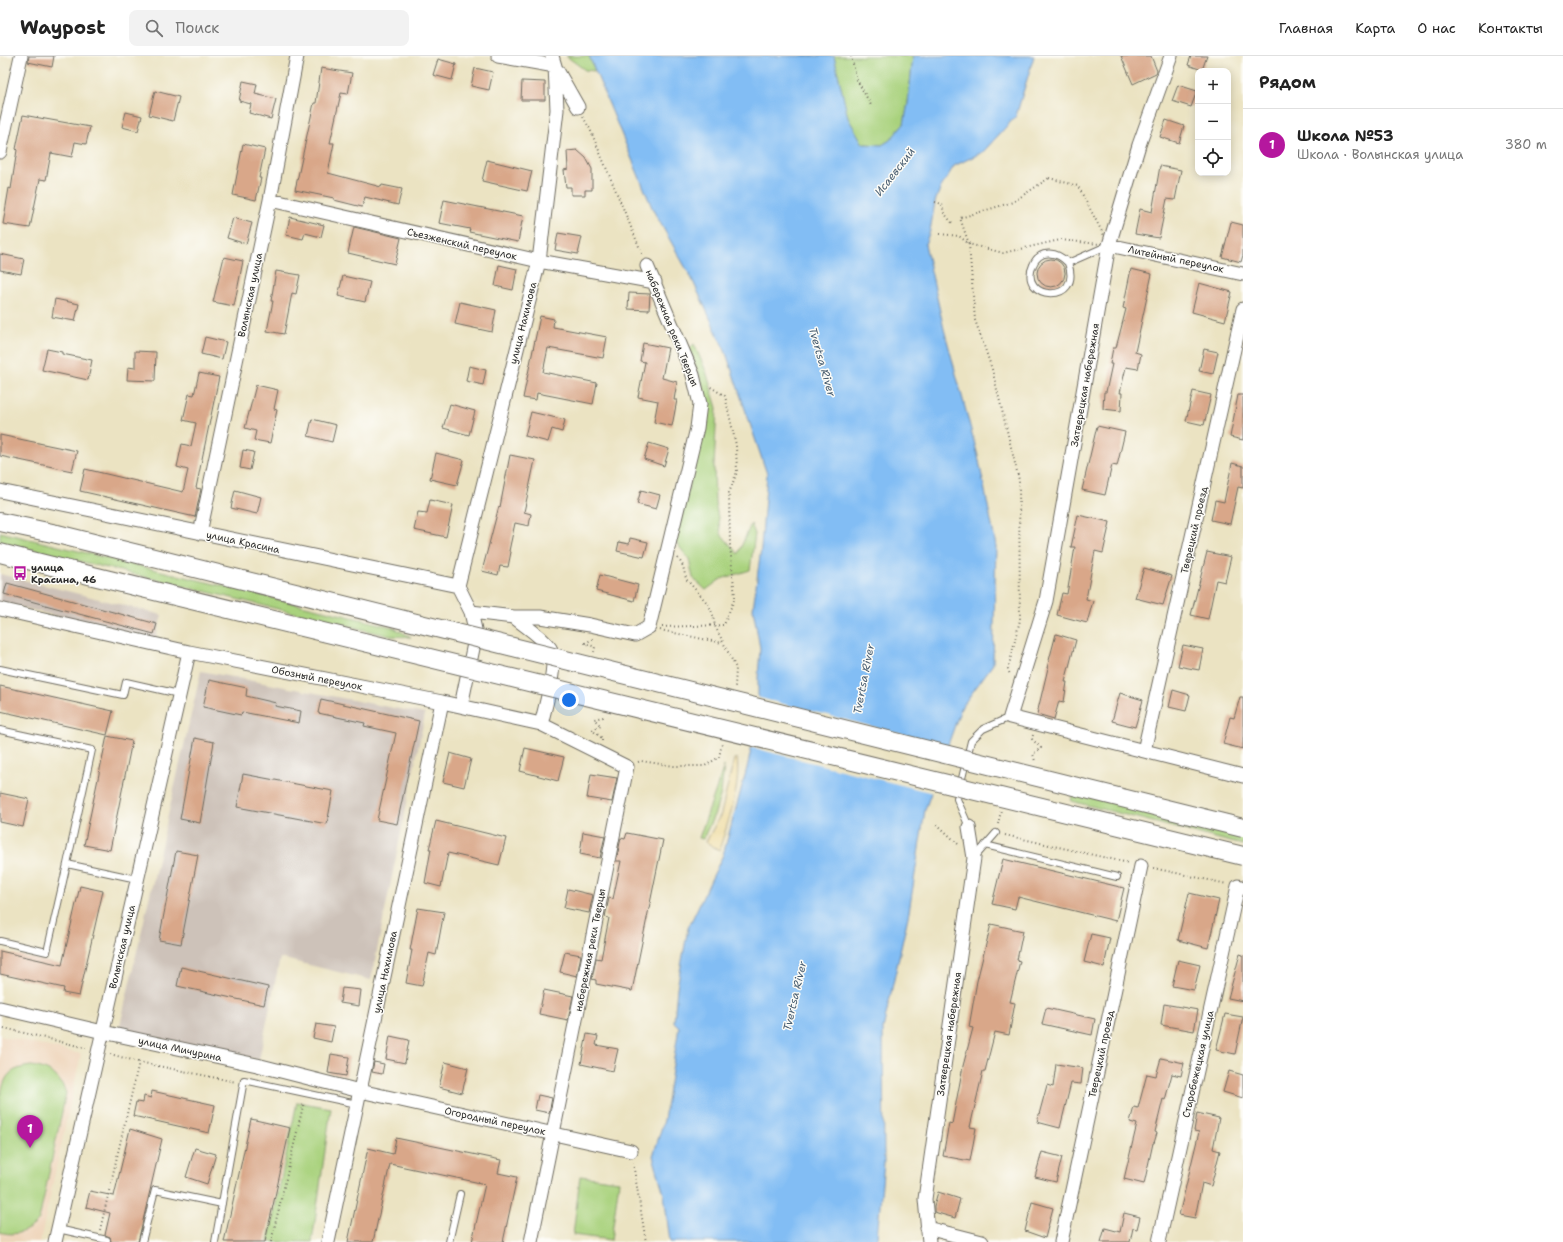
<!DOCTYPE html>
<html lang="ru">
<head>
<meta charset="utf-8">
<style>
  body { margin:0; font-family:"Shantell Sans",sans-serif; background:#f2f2f2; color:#222 }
  .controls { position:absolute; right:12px; top:12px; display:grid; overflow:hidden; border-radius:8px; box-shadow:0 2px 10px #0003 }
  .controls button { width:36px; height:36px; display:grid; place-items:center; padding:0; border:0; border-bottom:1px solid #e0e0e0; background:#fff; color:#222; font:20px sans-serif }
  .you { position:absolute; left:569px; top:644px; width:14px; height:14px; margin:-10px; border:3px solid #fff; border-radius:50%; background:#1a73e8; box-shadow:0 0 0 6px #1a73e833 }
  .badge { display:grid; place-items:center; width:26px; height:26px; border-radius:50%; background:#b5179e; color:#fff; font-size:13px; font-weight:700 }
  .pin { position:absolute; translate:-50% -33px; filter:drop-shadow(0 1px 2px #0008) }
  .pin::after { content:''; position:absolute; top:21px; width:14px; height:12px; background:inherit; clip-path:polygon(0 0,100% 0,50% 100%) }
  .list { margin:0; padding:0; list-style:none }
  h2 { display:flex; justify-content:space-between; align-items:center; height:52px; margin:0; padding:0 16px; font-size:17px }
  h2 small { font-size:13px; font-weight:400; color:#767676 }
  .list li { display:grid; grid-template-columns:26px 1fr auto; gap:12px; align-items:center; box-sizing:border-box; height:72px; padding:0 16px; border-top:1px solid #e0e0e0 }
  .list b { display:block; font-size:15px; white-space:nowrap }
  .list p { margin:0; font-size:13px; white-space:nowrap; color:#767676 }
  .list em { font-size:13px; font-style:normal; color:#767676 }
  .icon { flex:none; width:22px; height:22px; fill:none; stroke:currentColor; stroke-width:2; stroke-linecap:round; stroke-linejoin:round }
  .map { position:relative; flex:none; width:1243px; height:1186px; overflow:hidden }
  header { display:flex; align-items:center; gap:24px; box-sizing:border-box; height:56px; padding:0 20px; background:#fff; border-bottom:1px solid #e0e0e0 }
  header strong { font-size:19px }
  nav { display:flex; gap:22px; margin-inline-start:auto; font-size:14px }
  .search { width:280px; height:36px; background:#f2f2f2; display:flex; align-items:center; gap:10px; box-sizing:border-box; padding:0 14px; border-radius:8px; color:#767676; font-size:15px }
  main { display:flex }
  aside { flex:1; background:#fff }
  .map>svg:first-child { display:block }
  .built { fill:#efd6bc }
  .industrial { fill:#cdc2b9 }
  .green { fill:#a9d27d; stroke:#6a7e54 }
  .sand { fill:#eeda9e; stroke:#8c8264 }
  .water { fill:#82bdf4; stroke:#567490 }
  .pier { fill:#ebe3c2 }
  .building { fill:#d9a789 }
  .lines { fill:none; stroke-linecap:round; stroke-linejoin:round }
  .service-casing { stroke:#6e6b60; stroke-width:8 }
  .minor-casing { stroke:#6e6b60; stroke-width:15 }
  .secondary-casing { stroke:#6e6b60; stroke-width:20 }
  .path { stroke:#6e6b60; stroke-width:2; stroke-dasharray:1 3; stroke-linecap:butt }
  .service { stroke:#fff; stroke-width:6 }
  .minor { stroke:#fff; stroke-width:13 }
  .secondary { stroke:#fff; stroke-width:18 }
  .secondary-bridge-casing { stroke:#6e6b60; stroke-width:20; stroke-linecap:butt }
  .secondary-bridge { stroke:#fff; stroke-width:18 }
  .labels { text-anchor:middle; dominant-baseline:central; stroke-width:3; stroke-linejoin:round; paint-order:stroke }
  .street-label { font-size:10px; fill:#2b2b2b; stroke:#fdfcf7 }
  .poi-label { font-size:10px; font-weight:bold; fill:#2b2b2b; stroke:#fdfcf7; text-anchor:start }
  .water-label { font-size:11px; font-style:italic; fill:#495e71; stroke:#fdfcf7 }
</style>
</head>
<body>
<header>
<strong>Waypost</strong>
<div class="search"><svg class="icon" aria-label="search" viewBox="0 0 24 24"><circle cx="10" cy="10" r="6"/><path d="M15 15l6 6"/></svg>Поиск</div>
<nav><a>Главная</a><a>Карта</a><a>О нас</a><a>Контакты</a></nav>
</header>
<main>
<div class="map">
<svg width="1243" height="1186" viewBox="0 0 1243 1186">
  <rect width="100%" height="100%" fill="#fdfcf7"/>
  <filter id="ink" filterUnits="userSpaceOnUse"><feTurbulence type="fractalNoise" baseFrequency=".025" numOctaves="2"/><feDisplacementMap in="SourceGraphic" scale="8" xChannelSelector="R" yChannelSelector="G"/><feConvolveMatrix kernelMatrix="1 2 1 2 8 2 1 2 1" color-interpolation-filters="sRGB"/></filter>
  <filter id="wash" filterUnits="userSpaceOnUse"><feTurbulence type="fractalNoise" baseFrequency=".012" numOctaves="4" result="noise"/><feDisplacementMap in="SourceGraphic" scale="16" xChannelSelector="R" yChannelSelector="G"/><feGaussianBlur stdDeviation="0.9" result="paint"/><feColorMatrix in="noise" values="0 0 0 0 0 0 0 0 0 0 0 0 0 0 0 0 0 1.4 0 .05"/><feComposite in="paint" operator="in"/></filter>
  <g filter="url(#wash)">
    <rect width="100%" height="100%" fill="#ebe3c2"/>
    <path class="built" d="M0,980L81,998L40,1186L0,1185Z"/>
    <path class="industrial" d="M0,518L162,559L155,585L0,546Z
      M201,615L425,658L371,924L280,902L259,1004L119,974Z"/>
    <path class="green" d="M566,0H589L595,15L585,14Z
      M834,0H913L908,47L904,68L890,84L882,89L863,88L848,62Z
      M694,288L706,315L717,352L714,410L715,446L721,478L738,498L751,468L755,478L750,514L721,523L706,534L693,522L689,503L674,484L694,413L707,348L702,327L689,293Z
      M0,476L392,571L411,581L390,580L0,486Z
      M724,710L721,737L715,757L703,783L699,782Z
      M1073,737L1243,779V789L1071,745Z
      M31,1010C49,1012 60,1020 66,1037L39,1164C29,1175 15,1181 0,1176V1041C5,1020 8,1013 31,1010Z
      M297,1046L331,1052L312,1186H268Z
      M580,1120L619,1125L611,1184L573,1179Z"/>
    <path class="sand" d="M737,702C741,732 728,766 719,794L706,786L721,758L734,703Z"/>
    <path class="water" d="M589,0H834L848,62L863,88L882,89L890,84L904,68L908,47L913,0H1034L1016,60L983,96L954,110L940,133L935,146L930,175L925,188L944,273L978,400L996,490L993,608L961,652L925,754L909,856L883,973L884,1107L877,1181L878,1186H670L664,1138L653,1100L664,1064L679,971L674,966L677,932L688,872L723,799L747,712L758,662V622L760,592L753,553L761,492L767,418L726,297L692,223L653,154Z"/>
    <path class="pier" d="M756,641L949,690L933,737L749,691L756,661Z"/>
    <g id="blocks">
      <path class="building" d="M29,0H54L52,11L28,6Z
        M1121,0H1151L1157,15L1156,17L1133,28Z
        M1191,0H1207L1202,14L1188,9Z
        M438,3L456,8L452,24L433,19Z
        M321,12L352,17L348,38L341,37L330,87H334L328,117L381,131L382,129L402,133L398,149L365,141L362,151L334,144V142L295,134L314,47H316Z
        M475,12L493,16L489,34L471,30Z
        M243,25L257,28L255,38L276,43L271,63L249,57L251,48L239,45Z
        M522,25L545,26V44H521Z
        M1178,29L1197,35L1191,51L1172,45Z
        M155,35L179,41L173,65L149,59Z
        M126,56L142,60L138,75L122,71Z
        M23,59L90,71L86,88L75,86L72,101L51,97L46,124L40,123L30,172L3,168L9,132L11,133L17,94L16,93Z
        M1166,64L1184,70L1179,87L1160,81Z
        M243,88L265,93L259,122H261L256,144L233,139Z
        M577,94L586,102L592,113V134H585V139H571V131H566L564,114L568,113L567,95Z
        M487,104L532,115L527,135L482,125Z
        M1160,110L1181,114L1175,144L1167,143L1159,182L1135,178L1140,153L1152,156Z
        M444,144L523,160L518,186L469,176L470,173L439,167Z
        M290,161L324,169L321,181L305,177L303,183L286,179Z
        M233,162L252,167L246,188L227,182Z
        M1231,166L1243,169V199L1241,206L1222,201Z
        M354,171L401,182L395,208L348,197Z
        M558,177L582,181L578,198L555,194Z
        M0,198L24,203L21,218L0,214Z
        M224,201L243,205L234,250L213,246Z
        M1037 217a14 14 0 1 1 28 0a14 14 0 1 1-28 0Z
        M499,209L517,213L513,234L495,230Z
        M1131,213L1152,218L1135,296L1141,298L1138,313L1126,311L1120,337H1122L1121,355L1103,353L1104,336H1106L1112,308H1110L1113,292H1116L1126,253L1123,252Z
        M276,215L300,219L296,238L292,237L284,278L267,275L273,245H271Z
        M343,220L370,226L365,246L338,240Z
        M1199,227L1232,236L1225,265L1192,256Z
        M629,237L650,238L649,254L628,253Z
        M55,243L79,248L75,265L52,261Z
        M460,246L496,254L492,276L455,268Z
        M540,260L554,263L553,271L607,281L603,302L548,292L543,316L597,327L593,348L537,337L536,344L523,342Z
        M205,281L226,286L222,303L201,298Z
        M643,287L668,292L662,322L677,326L674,344H677L672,370L654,366L658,345L638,341L645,306L640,305Z
        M47,293L62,296V298L92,304L88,324L42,314Z
        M1204,293L1218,296L1213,318L1199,315Z
        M135,295L156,296L155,325L127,324L128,311L135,312Z
        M469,310L486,314L483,329L466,325Z
        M199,317L219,321L196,432L201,433L195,461L80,435L85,413L183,436L188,414L177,411L182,388L191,390L196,367L183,364L189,338L194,339Z
        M256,329L278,334L274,353L277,354L270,387L254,384L256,375L245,372Z
        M1193,335L1211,339L1204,369L1186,365Z
        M1238,339H1243V384L1230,381Z
        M450,348L475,355L469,379L443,372Z
        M531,356L565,364L562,376L552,373L548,386L525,380Z
        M312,363L336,369L332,386L308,380Z
        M1097,370L1125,376L1117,410L1112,409L1105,439L1082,434Z
        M0,379L77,395L72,415L0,400Z
        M649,387L669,393L664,410L644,403Z
        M243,394L254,396L250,414L240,412Z
        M436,397L464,404L457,429L430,423Z
        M510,399L535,404L524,456L531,458L529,470L515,467L509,495L511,496L508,511L500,510L498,519L482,515L499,450L500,451Z
        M1232,407L1243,410V432L1238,431L1230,468L1211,464L1215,444L1224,446Z
        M235,434L261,441L257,458L231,452Z
        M641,434L660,439L656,453L637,448Z
        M430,444L453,449L446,481L414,474L418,456L427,457Z
        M1078,459L1110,466L1103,497L1095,495L1086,543L1093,545L1087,567L1057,559L1062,537L1067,538L1075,491H1071Z
        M630,482L648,486L644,501L617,495L619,486L629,488Z
        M1207,496L1231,501L1225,526L1216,524L1208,563L1191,559Z
        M1144,512L1172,520L1163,549L1135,542Z
        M600,519L638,529L634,545L596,535Z
        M7,527L157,568L154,578L4,538Z
        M1056,578L1076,584L1065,626H1067L1064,646L1059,645L1054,663L1037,658L1048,612H1047Z
        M1183,589L1203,593L1199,614L1178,610Z
        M209,624L247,632L246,640L276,647L275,650L301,655L299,667L242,656L241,659L203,651Z
        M0,630L113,655L107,679L0,655Z
        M1173,634L1190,639L1186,655L1169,651Z
        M1120,637L1143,644L1135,671L1112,665Z
        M1240,641H1243V693L1223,688L1230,661L1234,662Z
        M321,643L419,665L397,768L377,764L396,677L364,670L365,667L318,657Z
        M107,680L132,685L110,794L84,789Z
        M195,682L214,686L200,767L180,763Z
        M525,692L564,701L558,725L520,715Z
        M450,697L471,703L464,731L443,726Z
        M243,718L333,735L327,768L237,751Z
        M591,718L617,722L612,746L587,742Z
        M0,737L29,743L23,771L0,766Z
        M436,765L506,782L499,809L448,797L441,831L425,827L431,793H429Z
        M583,776L605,780L600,802L580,798Z
        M627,777L663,784L632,935L596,928V924L592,923L596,902L601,903L609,862L605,861L609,842L613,843L621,805H616L621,782L625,783Z
        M176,795L198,799L181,888L159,884Z
        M1003,803L1124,832L1116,865L1018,841L1015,853L992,848Z
        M80,830L103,835L79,940L63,937L64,932L0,918V895L62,909Z
        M568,833L593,839L589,857L564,852Z
        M1189,837L1219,844L1208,892L1178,884Z
        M418,852L444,856L436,899L429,897L422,930L406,927L412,894H410Z
        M991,868L1023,875L1017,904L1020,905L1010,946L1015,947L1009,979L995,976L985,1015H983L970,1071L976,1072L970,1105L943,1100L949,1067L952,1068L963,1010L973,972L969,971L977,925Z
        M1091,878L1110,882L1104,911L1084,906Z
        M565,896L581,899L577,920L560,916Z
        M1240,898L1243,899V945L1228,942Z
        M1178,904L1200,909L1194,934L1172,930Z
        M181,911L268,931L264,949L177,930Z
        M342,932L361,934L359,950L340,947Z
        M544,934L573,940L568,964L539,958Z
        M1164,948L1198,954L1194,975L1161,969Z
        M1046,952L1095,963L1092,979L1042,968Z
        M1225,958L1243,961L1235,998L1216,994Z
        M316,968L334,971L331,986L313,982Z
        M587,978L598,980L596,989L618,993L613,1015L581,1008Z
        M390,980L409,984L405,1007L386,1003Z
        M331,998L349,1001L346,1020L328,1017Z
        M1161,1002L1184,1007L1181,1020L1172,1018L1165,1044L1163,1043L1155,1076L1157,1077L1154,1087H1153L1144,1128L1124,1123L1137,1068L1130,1066L1134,1051L1138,1052L1147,1018L1156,1020Z
        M374,1006L384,1008L382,1018L372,1016Z
        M445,1006L468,1012L462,1037L439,1031Z
        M1056,1008L1083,1012L1081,1028L1071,1027L1060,1072L1037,1066L1047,1029L1053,1031Z
        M1229,1015L1243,1019V1042L1223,1036Z
        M152,1035L215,1049L209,1077L133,1060L136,1046L143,1047L144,1040L151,1042Z
        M538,1039L552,1042L549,1057L535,1054Z
        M1197,1057L1219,1062L1213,1093L1220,1095L1211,1130L1202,1127L1195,1162L1179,1159L1199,1076L1194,1075Z
        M251,1063L290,1072L265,1186H224Z
        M130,1073L162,1083L138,1186H111L110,1181L105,1179L110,1157L86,1151L90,1135L114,1140Z
        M396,1082L501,1104L498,1117L517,1121L503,1186H472L485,1128L390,1108L373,1186H348L368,1092L393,1098Z
        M195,1092L216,1098L207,1128L186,1121Z
        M1042,1096L1062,1101L1056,1126L1035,1121Z
        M938,1136L960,1143L955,1162L934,1156V1150Z
        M1032,1146L1053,1152L1045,1182L1025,1175Z
        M1124,1157L1140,1161L1137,1173L1133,1172L1130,1186H1101L1105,1172L1120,1176Z"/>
    </g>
  </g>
  <g filter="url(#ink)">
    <use href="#blocks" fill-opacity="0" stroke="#6e6b60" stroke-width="1"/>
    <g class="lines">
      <defs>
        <path id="service" d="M1068,207C1084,250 1017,244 1033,209C1040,192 1058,196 1068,207L1109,189
          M0,613L123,639L126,626L179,638
          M0,674L92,694L67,808
          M969,771L957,743L971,685L983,673L1010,661
          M985,789L1117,821
          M975,801L996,777
          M0,885L47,896L67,808L137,823
          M58,1173L107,1184
          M142,1186L155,1134L222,1148
          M215,1186L244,1024L357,1048
          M449,1186L460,1138"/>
        <path id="minor" d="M498,0L555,10
          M1171,0L1139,89L1109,189L1046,545L1010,661L1243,720
          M557,14L578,51
          M0,96L21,0
          M270,144L539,205L655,226
          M1109,189L1243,218
          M0,435L458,530
          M200,477L270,144L297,0
          M458,530L539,205L557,54L555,10L552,0
          M458,530L471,556L476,578L461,650
          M0,553L189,596L442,646L541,668L627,711L531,1186
          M471,556L514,561H540L590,569L635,579L649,571L697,372L700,348L693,319L647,210
          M514,561C526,571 540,579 550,592C559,605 545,652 541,668
          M1144,695L1243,253
          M0,952L103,976L257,1009L360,1035L631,1095
          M927,1172L982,1186
          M55,1186L189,596
          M328,1186L442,646
          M929,1186L925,1143L974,802L969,771
          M1061,1186L1141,810
          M1159,1186L1238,830L1243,832"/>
        <path id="secondary" d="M0,466L57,478
          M0,497L52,510"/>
      </defs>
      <use href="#service" class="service-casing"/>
      <use href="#minor" class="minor-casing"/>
      <use href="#secondary" class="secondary-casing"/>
      <path class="path" d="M851,0L857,24L872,51
        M583,61L590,73L643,200
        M1049,122L1078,130L1109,189L1060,184L1003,197L969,188L960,162L1013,146Z
        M935,146L942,148L944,157L953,168
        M940,178L959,180L969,188L975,264L992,313L1019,424L1020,564L1008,613L1010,619
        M678,502L683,510L686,523L709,549L713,559L715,570L736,612L735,631
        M662,571L724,569L735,541L730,490L729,437L737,416L736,389L725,340L709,330
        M660,574L722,587
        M593,583L585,587L595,591L594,596
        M1033,679L1032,683L1041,692L1033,698L1035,705
        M602,685V682L592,674L601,670L594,663L603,661L604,659
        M638,706L641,705L674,710H705L719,701L722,688
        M937,768L958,788
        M998,768L1001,755
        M1005,779L1129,807
        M1153,812L1227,828
        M0,971L86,992
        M110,998L139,1006
        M633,1107L646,1186
        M100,1174L139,1006L236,1026
        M271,1186L304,1046"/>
      <use href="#service" class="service"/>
      <use href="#minor" class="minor"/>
      <use href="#secondary" class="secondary"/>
      <defs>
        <path id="secondary-bridge" d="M57,478L1243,772
          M52,510L1243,800"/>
      </defs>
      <use href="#secondary-bridge" class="secondary-bridge-casing"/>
      <use href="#secondary-bridge" class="secondary-bridge"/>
    </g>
  </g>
  <defs>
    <symbol id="bus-bare" viewBox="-9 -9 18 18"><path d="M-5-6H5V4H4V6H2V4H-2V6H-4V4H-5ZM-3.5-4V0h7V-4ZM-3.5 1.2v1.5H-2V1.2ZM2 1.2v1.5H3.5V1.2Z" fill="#b5179e" stroke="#fdfcf7" stroke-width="2.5" paint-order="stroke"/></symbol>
  </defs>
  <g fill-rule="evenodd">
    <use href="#bus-bare" x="10" y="507" width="20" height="20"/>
  </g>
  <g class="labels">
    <g class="street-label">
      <text transform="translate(462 188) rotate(13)">Съезженский переулок</text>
      <text transform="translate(1176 203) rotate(12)">Литейный переулок</text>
      <text transform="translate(250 239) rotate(-78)">Волынская улица</text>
      <text transform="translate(523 267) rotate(-76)">улица Нахимова</text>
      <text transform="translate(672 272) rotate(68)">набережная реки Тверцы</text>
      <text transform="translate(1085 329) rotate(-80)">Затверецкая набережная</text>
      <text transform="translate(1194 474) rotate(-77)">Тверецкий проезд</text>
      <text transform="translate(243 486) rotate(12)">улица Красина</text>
      <text transform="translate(317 622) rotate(11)">Обозный переулок</text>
      <text transform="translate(122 891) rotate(-77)">Волынская улица</text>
      <text transform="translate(590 894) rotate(-79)">набережная реки Тверцы</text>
      <text transform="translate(385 916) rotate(-78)">улица Нахимова</text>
      <text transform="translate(949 978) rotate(-82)">Затверецкая набережная</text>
      <text transform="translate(180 993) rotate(12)">улица Мичурина</text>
      <text transform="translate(1101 998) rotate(-78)">Тверецкий проезд</text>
      <text transform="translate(1198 1008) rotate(-77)">Старобежецкая улица</text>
      <text transform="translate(495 1065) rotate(12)">Огородный переулок</text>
    </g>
    <g class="poi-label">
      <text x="31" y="511">улица<tspan x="31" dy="12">Красина, 46</tspan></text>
    </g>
    <g class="water-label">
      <text transform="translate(895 116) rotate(-52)">Исаевский</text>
      <text transform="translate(822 306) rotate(74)">Tvertsa River</text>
      <text transform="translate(864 623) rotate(-79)">Tvertsa River</text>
      <text transform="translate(795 940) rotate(-77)">Tvertsa River</text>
    </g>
  </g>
</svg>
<div class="controls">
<button>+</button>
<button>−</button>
<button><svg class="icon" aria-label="locate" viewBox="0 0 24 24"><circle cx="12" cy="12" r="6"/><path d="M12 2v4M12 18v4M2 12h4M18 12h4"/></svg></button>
</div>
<div class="you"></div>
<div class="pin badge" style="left:30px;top:1092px">1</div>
</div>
<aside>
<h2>Рядом<small></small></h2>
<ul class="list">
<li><span class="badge">1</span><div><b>Школа №53</b><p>Школа · Волынская улица</p></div><em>380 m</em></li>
</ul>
</aside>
</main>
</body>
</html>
